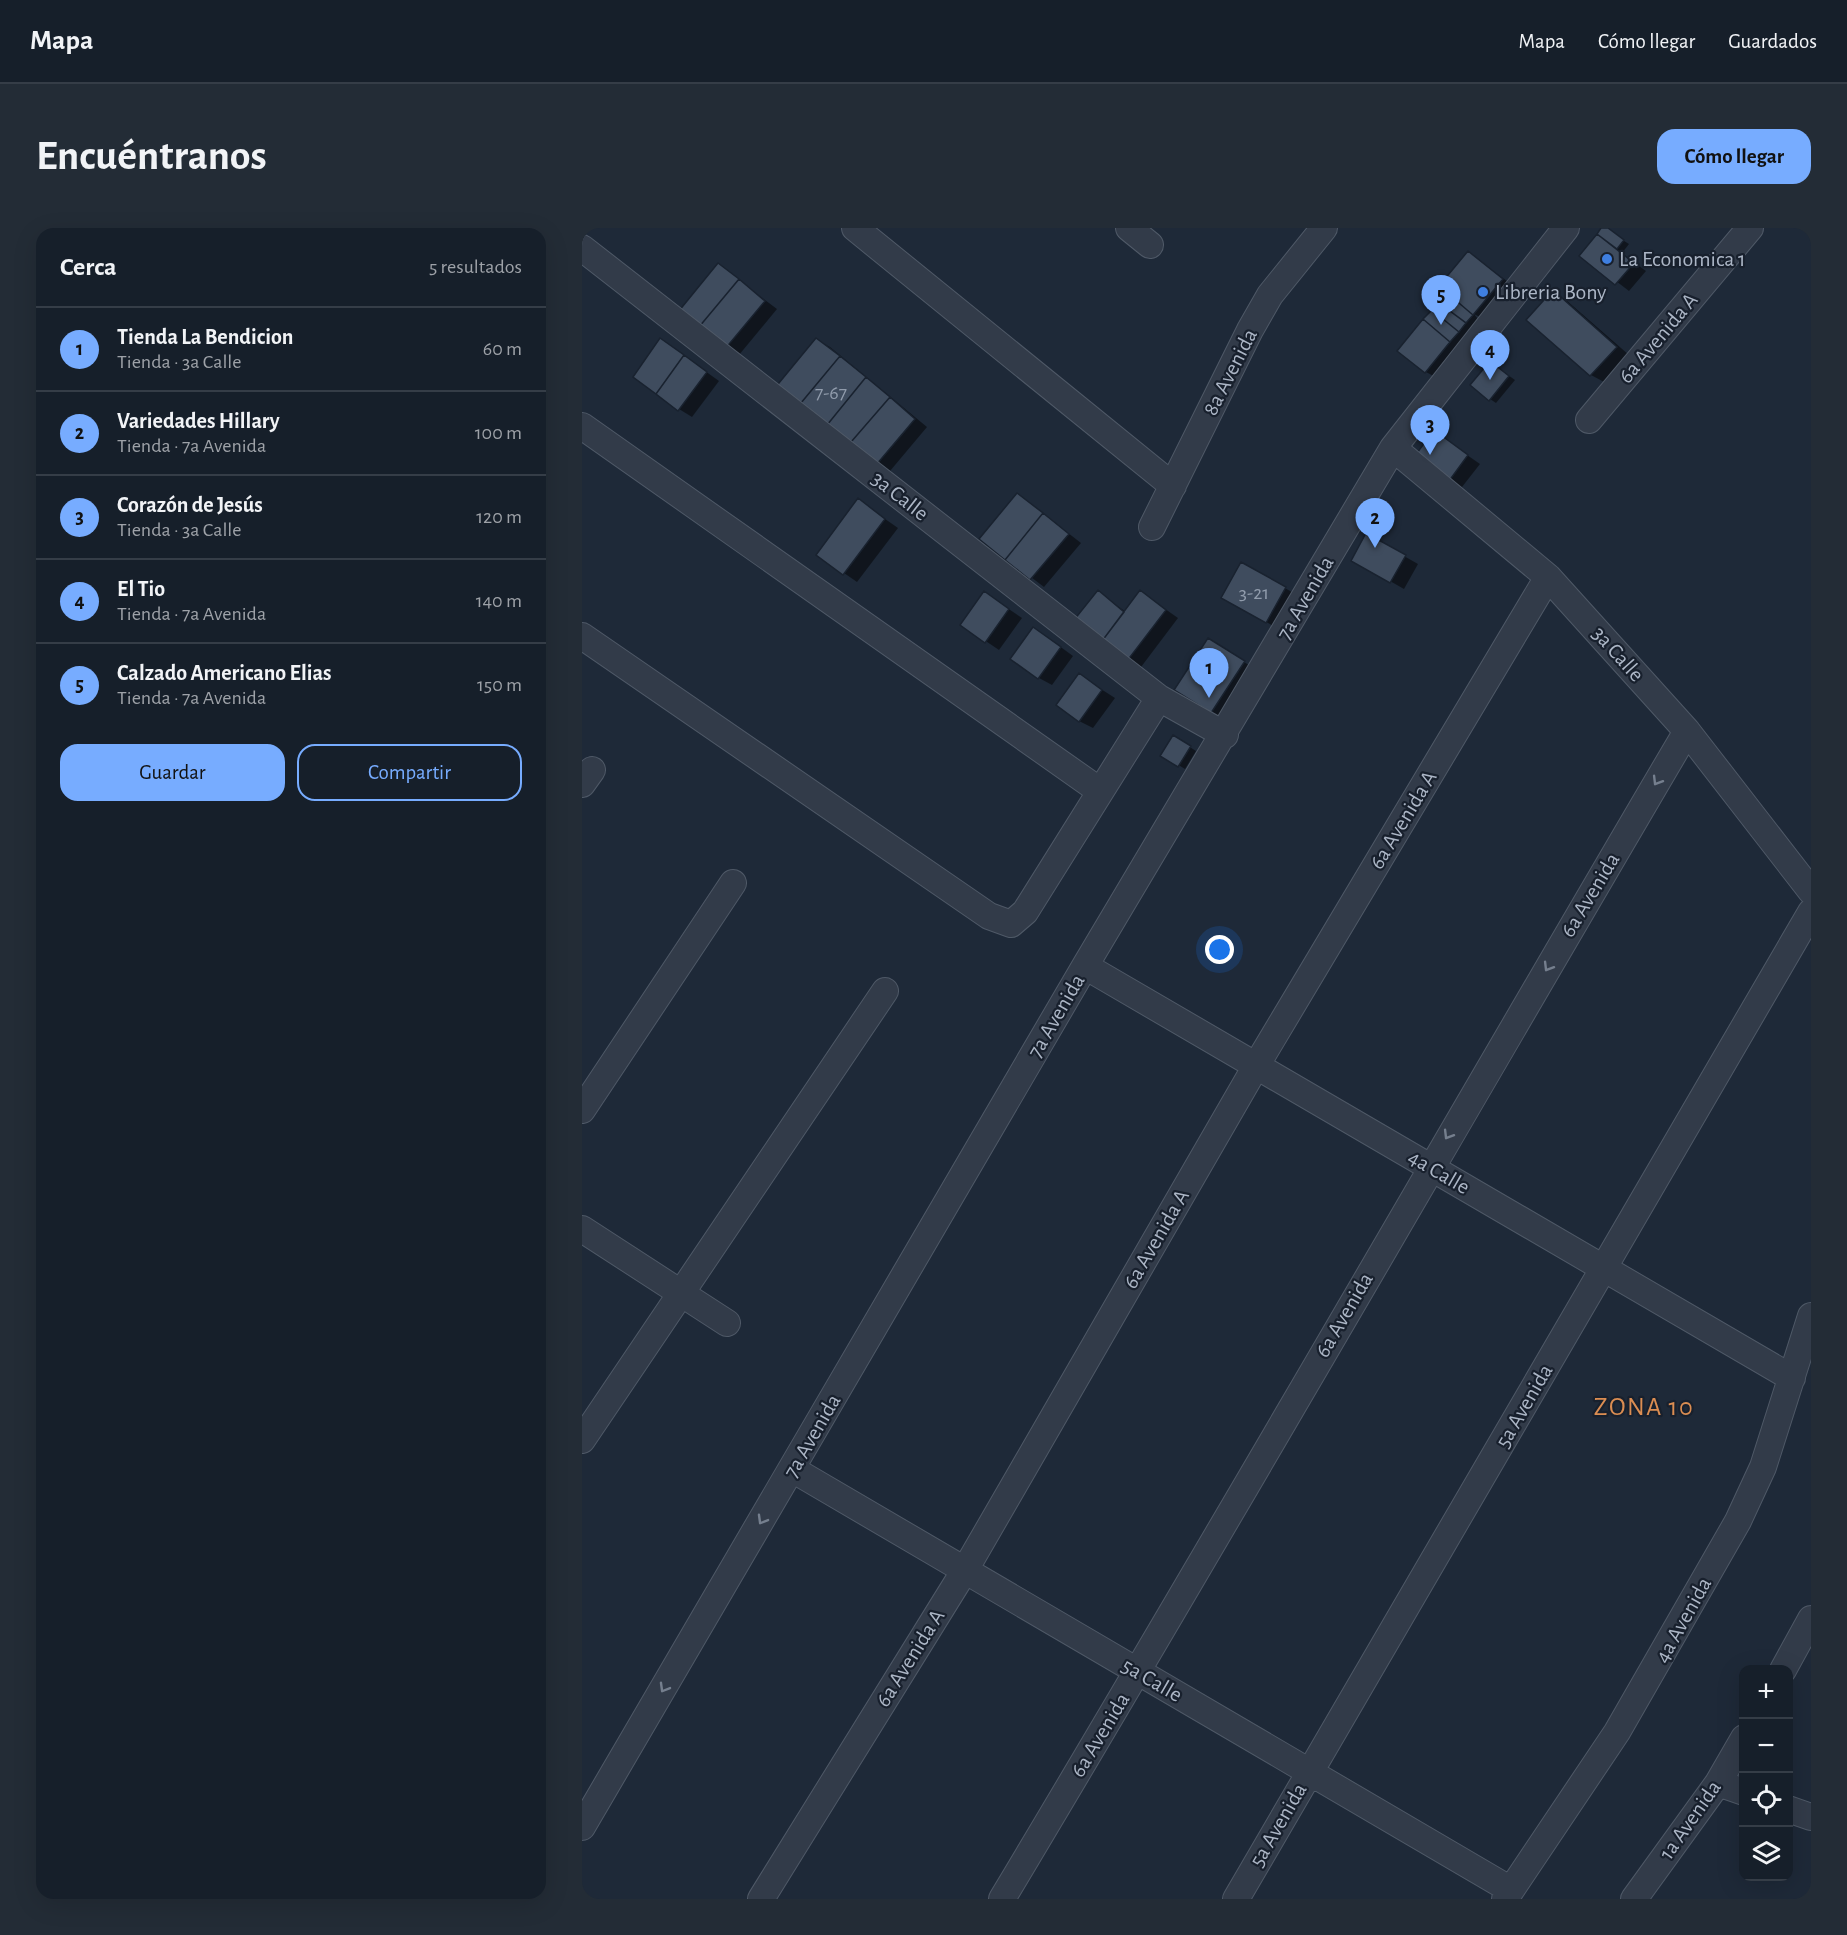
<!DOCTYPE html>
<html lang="es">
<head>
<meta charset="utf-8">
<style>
  body { margin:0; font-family:"Alegreya Sans",sans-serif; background:#232c36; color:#f1f3f6 }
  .controls { position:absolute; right:18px; bottom:18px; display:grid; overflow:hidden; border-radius:12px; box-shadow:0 6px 24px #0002 }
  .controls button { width:54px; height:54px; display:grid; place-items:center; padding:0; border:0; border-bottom:2px solid #353d47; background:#161f2a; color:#f1f3f6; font:30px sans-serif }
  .you { position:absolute; left:638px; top:722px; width:21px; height:21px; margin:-15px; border:4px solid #fff; border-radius:50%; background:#1a73e8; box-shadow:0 0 0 9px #1a73e833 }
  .badge { display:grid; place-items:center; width:39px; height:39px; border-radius:50%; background:#77acff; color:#111; font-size:20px; font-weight:700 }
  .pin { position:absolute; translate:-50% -50px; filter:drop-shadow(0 2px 3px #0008) }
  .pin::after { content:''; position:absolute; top:32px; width:21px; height:18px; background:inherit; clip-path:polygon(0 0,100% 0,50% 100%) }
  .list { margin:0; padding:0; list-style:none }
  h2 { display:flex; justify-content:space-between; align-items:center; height:78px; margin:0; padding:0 24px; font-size:26px }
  h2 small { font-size:20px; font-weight:400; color:#9ea2a8 }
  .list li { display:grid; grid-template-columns:39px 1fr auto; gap:18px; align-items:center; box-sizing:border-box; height:84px; padding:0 24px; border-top:2px solid #353d47 }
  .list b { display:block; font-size:22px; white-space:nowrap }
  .list p { margin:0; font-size:20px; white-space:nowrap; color:#9ea2a8 }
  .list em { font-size:20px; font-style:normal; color:#9ea2a8 }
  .actions { display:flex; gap:12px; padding:18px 24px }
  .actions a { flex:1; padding:14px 0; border:2px solid #77acff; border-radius:18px; text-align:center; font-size:21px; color:#77acff }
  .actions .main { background:#77acff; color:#111 }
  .icon { flex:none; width:33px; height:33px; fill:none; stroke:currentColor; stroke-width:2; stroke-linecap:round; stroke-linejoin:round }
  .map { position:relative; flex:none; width:1229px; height:1671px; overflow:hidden; border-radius:18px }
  header { display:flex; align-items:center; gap:36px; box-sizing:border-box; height:84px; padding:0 30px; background:#161f2a; border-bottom:2px solid #353d47 }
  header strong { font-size:28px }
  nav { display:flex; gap:33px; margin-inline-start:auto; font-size:21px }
  .intro { display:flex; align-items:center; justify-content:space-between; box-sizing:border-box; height:144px; padding:0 36px }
  h1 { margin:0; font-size:42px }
  .button { padding:15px 27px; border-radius:18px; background:#77acff; color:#111; font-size:21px; font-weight:700 }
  main { display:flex; gap:36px; padding:0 36px }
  aside { flex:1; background:#161f2a; border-radius:18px; box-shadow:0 6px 24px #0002 }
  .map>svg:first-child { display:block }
  .shadow { fill:#0007 }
  .building { fill:#3f4c5e; stroke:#19222f; stroke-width:1.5 }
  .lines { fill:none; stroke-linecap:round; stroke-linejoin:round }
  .street-casing { stroke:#4f5967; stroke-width:28 }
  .street { stroke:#323b49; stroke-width:26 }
  .oneway { stroke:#757f8e }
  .shop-dot { fill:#3f7fe0; stroke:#18202d; stroke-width:2 }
  .labels { text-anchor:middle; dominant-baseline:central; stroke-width:4.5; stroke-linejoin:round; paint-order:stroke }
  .number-label { font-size:20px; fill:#919cac }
  .poi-label { font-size:22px; fill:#acb6c6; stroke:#18202d; text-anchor:start }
  .street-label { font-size:22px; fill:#acb6c6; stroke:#18202d }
  .quarter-label { font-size:26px; letter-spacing:1.5px; fill:#db8d52; stroke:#18202d }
</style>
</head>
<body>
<header>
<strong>Mapa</strong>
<nav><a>Mapa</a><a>Cómo llegar</a><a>Guardados</a></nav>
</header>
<div class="intro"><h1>Encuéntranos</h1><a class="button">Cómo llegar</a></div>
<main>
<aside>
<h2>Cerca<small>5 resultados</small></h2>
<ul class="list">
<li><span class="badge">1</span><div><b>Tienda La Bendicion</b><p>Tienda · 3a Calle</p></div><em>60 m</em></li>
<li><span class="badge">2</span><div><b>Variedades Hillary</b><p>Tienda · 7a Avenida</p></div><em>100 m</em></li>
<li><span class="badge">3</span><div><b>Corazón de Jesús</b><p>Tienda · 3a Calle</p></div><em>120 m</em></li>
<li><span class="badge">4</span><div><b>El Tio</b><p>Tienda · 7a Avenida</p></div><em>140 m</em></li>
<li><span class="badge">5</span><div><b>Calzado Americano Elias</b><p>Tienda · 7a Avenida</p></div><em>150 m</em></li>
</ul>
<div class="actions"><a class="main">Guardar</a><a>Compartir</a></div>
</aside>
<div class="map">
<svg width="1229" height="1671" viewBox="0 0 1229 1671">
  <rect width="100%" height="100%" fill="#1e2938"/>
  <path class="shadow" d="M1021,0L1047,16L1040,25L1064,43L1047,63L1000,27Z
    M887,25L933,59L905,93L892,86L896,91L875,117L881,123L857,151L844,144L842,92L866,64Z
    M136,37L195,81L152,133L94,88Z
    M971,64L984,72L1047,127L1022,154L1009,147L947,92Z
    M235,112L248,119L345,199L303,249Z
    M91,120L137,153L110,189L97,181Z
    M909,135L933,152L914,175L908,171Z
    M852,204L898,236L880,259L867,252Z
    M436,266L499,315L462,359L399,311Z
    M276,272L316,300L275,354L236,327Z
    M785,307L836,336L822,361L771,332Z
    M660,336L717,368L698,402L641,369Z
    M516,364L544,384L559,364L596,390L556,443L490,397Z
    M403,365L440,390L417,422L380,397Z
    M465,409L491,428L470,457L457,450Z
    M639,420L675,442L643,492L595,462Z
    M497,447L533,470L511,500L497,493Z
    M592,509L614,523L603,541L580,527Z"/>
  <path class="building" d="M1019,0H1026L1042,12L1035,21L1015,6Z
    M1015,6L1052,35L1033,57L997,28Z
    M886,23L921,51L891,87L857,58Z
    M136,35L157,51L112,105L92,89Z
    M157,51L183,73L138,127L112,105Z
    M971,62L1035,119L1008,148L944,92Z
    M864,64L891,87L884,95L856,74Z
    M856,74L884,95L877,104L850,82Z
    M850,82L877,104L868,114L841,91Z
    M841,91L868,114L843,145L815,123Z
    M78,110L102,127L74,166L51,149Z
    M234,110L258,128L214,181L192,161Z
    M102,127L125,144L96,183L74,166Z
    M258,128L284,149L241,202L214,181Z
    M908,133L927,148L907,173L888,157Z
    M284,149L308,169L263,221L241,202Z
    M308,169L333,191L289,243L263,221Z
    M852,202L886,227L867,253L832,229Z
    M435,265L461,285L423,332L397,311Z
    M276,270L303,291L261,347L234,327Z
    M461,285L487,306L448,352L423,332Z
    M784,305L824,327L808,355L769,333Z
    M659,334L704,359L684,395L639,370Z
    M516,362L542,384L517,417L488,397Z
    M558,362L584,382L542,437L517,417Z
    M402,363L427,381L403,415L378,397Z
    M451,399L479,419L456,451L428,431Z
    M626,410L663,433L629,485L592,462Z
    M497,445L520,462L497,494L474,477Z
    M591,507L609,518L596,539L578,528Z"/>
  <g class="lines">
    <defs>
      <path id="street" d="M273,0L591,258
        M547,0L568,17
        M0,20L577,470L643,507
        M1007,192L1168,0
        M0,198L518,563
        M811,220L966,349L1105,503L1229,663
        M570,299L668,102L688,67L742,0
        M0,408L407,688L429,696L443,684L577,470
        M0,556L10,542
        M503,738L1210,1150
        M0,882L151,655
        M0,1001L145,1095
        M0,1212L303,763
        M210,1241L929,1662
        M1201,1442L1229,1391
        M1136,1555L1162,1564
        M1206,1581L1229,1589
        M0,1599L503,738L811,220L984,0
        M179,1671L383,1342L674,838L966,349
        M420,1671C652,1284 876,892 1105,503
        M654,1671L1229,684
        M923,1671L1035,1504L1156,1293L1181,1239L1229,1088
        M1052,1671L1136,1555L1162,1510"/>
    </defs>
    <use href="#street" class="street-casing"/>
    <use href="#street" class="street"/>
  </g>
  <defs><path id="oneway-chevron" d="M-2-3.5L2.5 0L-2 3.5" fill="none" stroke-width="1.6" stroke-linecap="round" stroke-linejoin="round" transform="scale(1.5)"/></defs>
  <g class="oneway">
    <use href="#oneway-chevron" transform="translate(1075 553) rotate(121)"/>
    <use href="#oneway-chevron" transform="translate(966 739) rotate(121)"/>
    <use href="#oneway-chevron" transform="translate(866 907) rotate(121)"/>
    <use href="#oneway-chevron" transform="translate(180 1292) rotate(120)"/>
    <use href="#oneway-chevron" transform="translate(82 1460) rotate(120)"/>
  </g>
  <g class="shop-dot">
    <circle cx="1025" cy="31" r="6"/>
    <circle cx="901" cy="64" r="6"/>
  </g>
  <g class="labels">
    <g class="number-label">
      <text x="249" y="165">7-67</text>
      <text x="672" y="365">3-21</text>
    </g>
    <g class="poi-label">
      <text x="1037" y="31">La Economica 1</text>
      <text x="913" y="64">Libreria Bony</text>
    </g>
    <g class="street-label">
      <text transform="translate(1076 110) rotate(-50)">6a Avenida A</text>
      <text transform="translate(648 144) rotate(-63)">8a Avenida</text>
      <text transform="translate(318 268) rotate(38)">3a Calle</text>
      <text transform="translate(723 370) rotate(-60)">7a Avenida</text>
      <text transform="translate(1036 426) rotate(48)">3a Calle</text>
      <text transform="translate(821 592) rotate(-59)">6a Avenida A</text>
      <text transform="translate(1008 667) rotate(-59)">6a Avenida</text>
      <text transform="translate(474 788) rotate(-60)">7a Avenida</text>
      <text transform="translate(857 944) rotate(30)">4a Calle</text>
      <text transform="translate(574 1011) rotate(-60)">6a Avenida A</text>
      <text transform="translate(762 1087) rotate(-60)">6a Avenida</text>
      <text transform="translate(942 1178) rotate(-60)">5a Avenida</text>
      <text transform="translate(230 1208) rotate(-60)">7a Avenida</text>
      <text transform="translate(1101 1392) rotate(-61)">4a Avenida</text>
      <text transform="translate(328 1430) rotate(-58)">6a Avenida A</text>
      <text transform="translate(570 1452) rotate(30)">5a Calle</text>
      <text transform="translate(518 1507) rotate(-59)">6a Avenida</text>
      <text transform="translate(1108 1592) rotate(-55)">1a Avenida</text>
      <text transform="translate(696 1597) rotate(-60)">5a Avenida</text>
    </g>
    <g class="quarter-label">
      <text x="1062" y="1179">ZONA 10</text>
    </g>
  </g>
</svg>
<div class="controls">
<button>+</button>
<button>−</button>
<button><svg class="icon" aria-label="locate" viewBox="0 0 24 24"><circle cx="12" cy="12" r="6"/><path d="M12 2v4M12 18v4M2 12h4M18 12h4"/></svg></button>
<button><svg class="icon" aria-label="layers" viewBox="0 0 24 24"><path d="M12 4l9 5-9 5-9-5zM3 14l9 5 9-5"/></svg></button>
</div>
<div class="you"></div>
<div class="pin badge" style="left:627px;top:470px">1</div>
<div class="pin badge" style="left:793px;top:320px">2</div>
<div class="pin badge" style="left:848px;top:227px">3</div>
<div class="pin badge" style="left:908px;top:152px">4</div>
<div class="pin badge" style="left:859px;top:97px">5</div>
</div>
</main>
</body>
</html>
